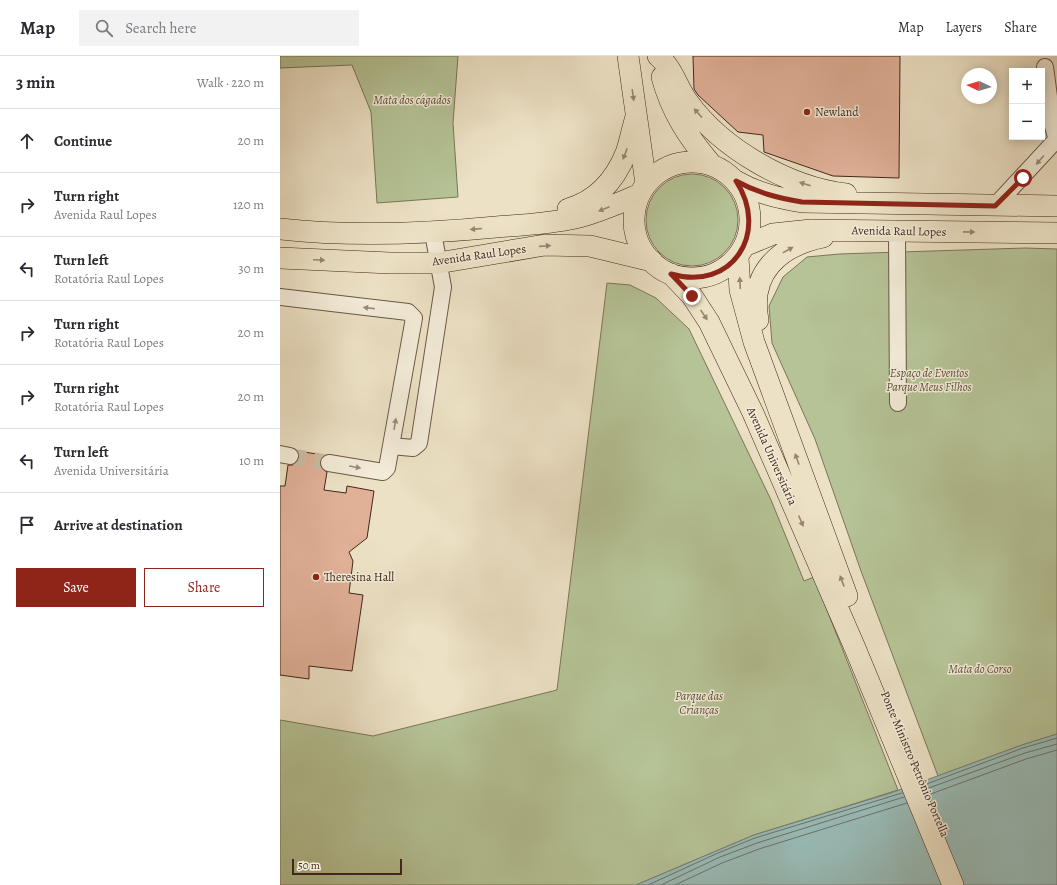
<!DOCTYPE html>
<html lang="en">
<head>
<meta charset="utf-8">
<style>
  body { margin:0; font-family:Alegreya,serif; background:#f2f2f3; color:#2b2b33 }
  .controls { position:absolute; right:12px; top:12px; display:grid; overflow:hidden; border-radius:0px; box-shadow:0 2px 10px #0003 }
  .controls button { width:36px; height:36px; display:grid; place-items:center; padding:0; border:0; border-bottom:1px solid #e1e1e2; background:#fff; color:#2b2b33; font:20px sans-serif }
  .compass { position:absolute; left:681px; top:12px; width:36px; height:36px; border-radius:50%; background:#fff; box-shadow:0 2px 10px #0003; rotate:274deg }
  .scale { position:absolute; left:12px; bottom:10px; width:110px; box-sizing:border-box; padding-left:4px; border:2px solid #42271a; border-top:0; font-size:11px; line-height:14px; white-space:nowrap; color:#42271a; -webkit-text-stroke:3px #f3ecd9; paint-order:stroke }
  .stop { position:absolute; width:12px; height:12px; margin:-9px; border:3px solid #8f2418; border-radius:50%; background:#fff }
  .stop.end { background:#8f2418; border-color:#fff; box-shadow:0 1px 4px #0008 }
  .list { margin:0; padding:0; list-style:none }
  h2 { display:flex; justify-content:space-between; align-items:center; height:52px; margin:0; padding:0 16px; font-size:17px }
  h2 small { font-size:13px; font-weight:400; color:#7c7c81 }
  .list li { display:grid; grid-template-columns:26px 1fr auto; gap:12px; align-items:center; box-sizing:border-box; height:64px; padding:0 16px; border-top:1px solid #e1e1e2 }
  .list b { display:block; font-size:15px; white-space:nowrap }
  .list p { margin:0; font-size:13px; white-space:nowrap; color:#7c7c81 }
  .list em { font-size:13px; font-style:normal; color:#7c7c81 }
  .actions { display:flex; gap:8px; padding:12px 16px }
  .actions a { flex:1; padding:9px 0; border:1px solid #8f2418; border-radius:0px; text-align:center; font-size:14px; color:#8f2418 }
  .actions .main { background:#8f2418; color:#fff }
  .icon { flex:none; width:22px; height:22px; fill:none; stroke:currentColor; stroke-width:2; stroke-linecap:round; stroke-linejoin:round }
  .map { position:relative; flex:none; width:777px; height:829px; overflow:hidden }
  header { display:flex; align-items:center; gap:24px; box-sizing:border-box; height:56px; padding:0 20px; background:#fff; border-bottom:1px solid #e1e1e2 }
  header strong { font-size:19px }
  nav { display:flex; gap:22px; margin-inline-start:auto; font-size:14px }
  .search { width:280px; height:36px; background:#f2f2f3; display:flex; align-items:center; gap:10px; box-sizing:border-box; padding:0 14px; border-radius:0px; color:#7c7c81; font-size:15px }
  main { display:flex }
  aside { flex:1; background:#fff }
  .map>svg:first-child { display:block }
  .green { fill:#b5c396; stroke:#7c7558 }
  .water { fill:#99bcb8; stroke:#768079 }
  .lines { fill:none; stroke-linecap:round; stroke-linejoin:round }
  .shore { stroke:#6e7269; stroke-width:1 }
  .building { fill:#e0b097; stroke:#42271a }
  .minor-tunnel { stroke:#cabca3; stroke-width:16; stroke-dasharray:16 8; stroke-linecap:butt }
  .minor-casing { stroke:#6c5645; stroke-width:18 }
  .major-casing { stroke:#42271a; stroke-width:22 }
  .minor { stroke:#f3ecd9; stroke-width:16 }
  .major { stroke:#ece1c5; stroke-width:21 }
  .oneway { fill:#978470 }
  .oneway2 { fill:#9a8a7a }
  .route { stroke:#8f2418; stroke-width:5 }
  .poi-dot { fill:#8f2418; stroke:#f3ecd9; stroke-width:1.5 }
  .labels { text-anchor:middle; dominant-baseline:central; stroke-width:3; stroke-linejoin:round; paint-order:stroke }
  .park-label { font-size:12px; font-style:italic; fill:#5f4e39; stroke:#f3ecd9 }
  .poi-label { font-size:12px; fill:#42271a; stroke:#f3ecd9; text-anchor:start }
  .street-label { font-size:12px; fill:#42271a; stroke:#f3ecd9 }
</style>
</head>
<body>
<header>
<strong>Map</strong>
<div class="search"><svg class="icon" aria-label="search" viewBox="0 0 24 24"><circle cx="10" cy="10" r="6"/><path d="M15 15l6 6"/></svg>Search here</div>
<nav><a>Map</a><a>Layers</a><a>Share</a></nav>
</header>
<main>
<aside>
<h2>3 min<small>Walk · 220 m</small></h2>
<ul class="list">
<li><svg class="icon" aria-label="ahead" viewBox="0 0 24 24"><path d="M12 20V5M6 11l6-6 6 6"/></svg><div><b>Continue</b></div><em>20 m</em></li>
<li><svg class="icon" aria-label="right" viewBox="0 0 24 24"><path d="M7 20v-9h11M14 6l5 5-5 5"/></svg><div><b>Turn right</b><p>Avenida Raul Lopes</p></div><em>120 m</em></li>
<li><svg class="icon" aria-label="left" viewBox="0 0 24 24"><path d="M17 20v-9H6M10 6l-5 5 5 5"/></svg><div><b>Turn left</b><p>Rotatória Raul Lopes</p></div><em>30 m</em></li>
<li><svg class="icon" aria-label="right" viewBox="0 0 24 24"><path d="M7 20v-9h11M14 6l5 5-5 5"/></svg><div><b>Turn right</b><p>Rotatória Raul Lopes</p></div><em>20 m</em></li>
<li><svg class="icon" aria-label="right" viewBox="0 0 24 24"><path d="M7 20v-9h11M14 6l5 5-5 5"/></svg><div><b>Turn right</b><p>Rotatória Raul Lopes</p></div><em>20 m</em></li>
<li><svg class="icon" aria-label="left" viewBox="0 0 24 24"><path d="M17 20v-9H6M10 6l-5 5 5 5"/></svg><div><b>Turn left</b><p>Avenida Universitária</p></div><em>10 m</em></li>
<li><svg class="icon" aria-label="arrive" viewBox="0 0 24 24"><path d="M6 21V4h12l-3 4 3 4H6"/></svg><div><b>Arrive at destination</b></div></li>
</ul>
<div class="actions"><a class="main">Save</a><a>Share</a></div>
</aside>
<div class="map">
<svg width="777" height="829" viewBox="0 0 777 829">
  <rect width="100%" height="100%" fill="#ece1c5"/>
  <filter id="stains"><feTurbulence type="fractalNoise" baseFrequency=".005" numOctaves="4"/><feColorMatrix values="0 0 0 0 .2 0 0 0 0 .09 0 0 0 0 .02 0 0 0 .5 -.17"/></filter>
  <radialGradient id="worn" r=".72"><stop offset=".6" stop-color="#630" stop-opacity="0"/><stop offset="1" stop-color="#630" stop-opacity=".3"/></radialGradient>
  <path class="green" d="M0,0H178L173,67L178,141L97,147L91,56L72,9L0,12Z
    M366 164a46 46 0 1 1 92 0a46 46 0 1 1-92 0Z
    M745,192L777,193V678L742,689L658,720L581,515L535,383L492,287L489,250L503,221L527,201L559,198Z
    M327,227L350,229L376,242L409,273L491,444L524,525L534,521L618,734L474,779L356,829H0V664L93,680L277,634Z"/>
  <path class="water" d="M777,678V829H356L474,779L611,737L742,689Z"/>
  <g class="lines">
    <path class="shore" d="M644,729L743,692L777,682
      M646,733L745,697L777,688
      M648,739L746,703L777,694
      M368,829L438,797L475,782L622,737
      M381,829L440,801L477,787L624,741
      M395,829L442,807L479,793L627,747"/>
  </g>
  <path class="building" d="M413,0H620L619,122L553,120L484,96L483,79L458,76L418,39L414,33Z
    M17,395L44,399L40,406V411L47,416L44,434L66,437L67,430L94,435L87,482L69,496L73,505L69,537L83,539L72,615L29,610V623L0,619V430H5L8,409H13L19,402Z"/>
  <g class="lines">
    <path class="minor-tunnel" d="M10,400L49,407"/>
    <defs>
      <path id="minor" d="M765,11L773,70L777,85
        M715,150L776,84
        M617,175L618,347
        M0,241L128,256L134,262L107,412L103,416L49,407
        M111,390L133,392L139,387L163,231L153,177
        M0,398L10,400"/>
      <path id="major" d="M348,0L366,128
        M378,0C393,12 397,31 408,46C442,93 508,131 566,138
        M382,21C391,55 408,81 431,108
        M354 164a58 58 0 1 1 116 0a58 58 0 1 1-116 0Z
        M456,125C477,137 498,142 522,146L777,150
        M288,153C317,145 335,124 346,97C350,86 352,73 356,61
        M0,173C72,181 144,178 216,171C242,169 268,168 295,162C317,157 339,147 360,138
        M464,190L493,178L531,174L777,177
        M458,201L460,234L474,286L567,540
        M0,202L110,207H158L265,189L310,190L372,205
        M391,218L412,240L429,266L473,357L575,592L673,829
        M478,264C469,217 499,190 543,181"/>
    </defs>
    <use href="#minor" class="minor-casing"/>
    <use href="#major" class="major-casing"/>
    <use href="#minor" class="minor"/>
    <use href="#major" class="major"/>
  </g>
  <defs><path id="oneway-solid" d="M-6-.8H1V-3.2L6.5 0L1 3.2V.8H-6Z"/></defs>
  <g class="oneway">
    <use href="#oneway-solid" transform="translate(353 39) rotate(82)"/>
    <use href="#oneway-solid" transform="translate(418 57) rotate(-132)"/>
    <use href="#oneway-solid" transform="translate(345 98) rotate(111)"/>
    <use href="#oneway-solid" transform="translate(525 128) rotate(-162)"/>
    <use href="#oneway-solid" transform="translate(324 153) rotate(158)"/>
    <use href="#oneway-solid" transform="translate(196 173) rotate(175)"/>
    <use href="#oneway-solid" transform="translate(689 176) rotate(1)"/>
    <use href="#oneway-solid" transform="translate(265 190) rotate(-4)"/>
    <use href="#oneway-solid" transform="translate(508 194) rotate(-29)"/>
    <use href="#oneway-solid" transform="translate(39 204) rotate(3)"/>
    <use href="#oneway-solid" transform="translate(460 227) rotate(-93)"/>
    <use href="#oneway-solid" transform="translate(424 259) rotate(56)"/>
    <use href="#oneway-solid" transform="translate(517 403) rotate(-110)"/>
    <use href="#oneway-solid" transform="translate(521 465) rotate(67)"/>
    <use href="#oneway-solid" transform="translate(562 525) rotate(-110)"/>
  </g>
  <g class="oneway2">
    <use href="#oneway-solid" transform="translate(760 104) rotate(131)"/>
    <use href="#oneway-solid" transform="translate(89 252) rotate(-173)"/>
    <use href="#oneway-solid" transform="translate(115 368) rotate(-80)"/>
    <use href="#oneway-solid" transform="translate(75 411) rotate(10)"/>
  </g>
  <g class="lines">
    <path class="route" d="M412,240L391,218C452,236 490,177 456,125C478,137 498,142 522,146L715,150L743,122"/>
  </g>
  <g class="poi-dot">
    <circle cx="527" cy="56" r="4"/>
    <circle cx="36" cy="521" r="4"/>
  </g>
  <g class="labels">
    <g class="park-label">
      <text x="132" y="44">Mata dos cágados</text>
      <text x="649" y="317">Espaço de Eventos<tspan x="649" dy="14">Parque Meus Filhos</tspan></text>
      <text x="700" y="613">Mata do Corso</text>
      <text x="419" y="640">Parque das<tspan x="419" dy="14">Crianças</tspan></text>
    </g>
    <g class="poi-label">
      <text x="535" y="56">Newland</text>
      <text x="44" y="521">Theresina Hall</text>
    </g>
    <g class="street-label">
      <text transform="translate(619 175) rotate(1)">Avenida Raul Lopes</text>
      <text transform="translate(199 199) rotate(-8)">Avenida Raul Lopes</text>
      <text transform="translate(492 400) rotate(66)">Avenida Universitária</text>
      <text transform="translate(635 708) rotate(67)">Ponte Ministro Petrônio Portella</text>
    </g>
  </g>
  <rect width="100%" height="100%" filter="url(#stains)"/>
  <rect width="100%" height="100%" fill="url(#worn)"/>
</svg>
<div class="controls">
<button>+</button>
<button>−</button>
</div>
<svg class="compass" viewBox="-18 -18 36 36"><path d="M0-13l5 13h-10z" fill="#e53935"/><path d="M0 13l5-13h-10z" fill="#7c7c81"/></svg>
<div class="scale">50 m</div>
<div class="stop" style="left:743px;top:122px"></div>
<div class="stop end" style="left:412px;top:240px"></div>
</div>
</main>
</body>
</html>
